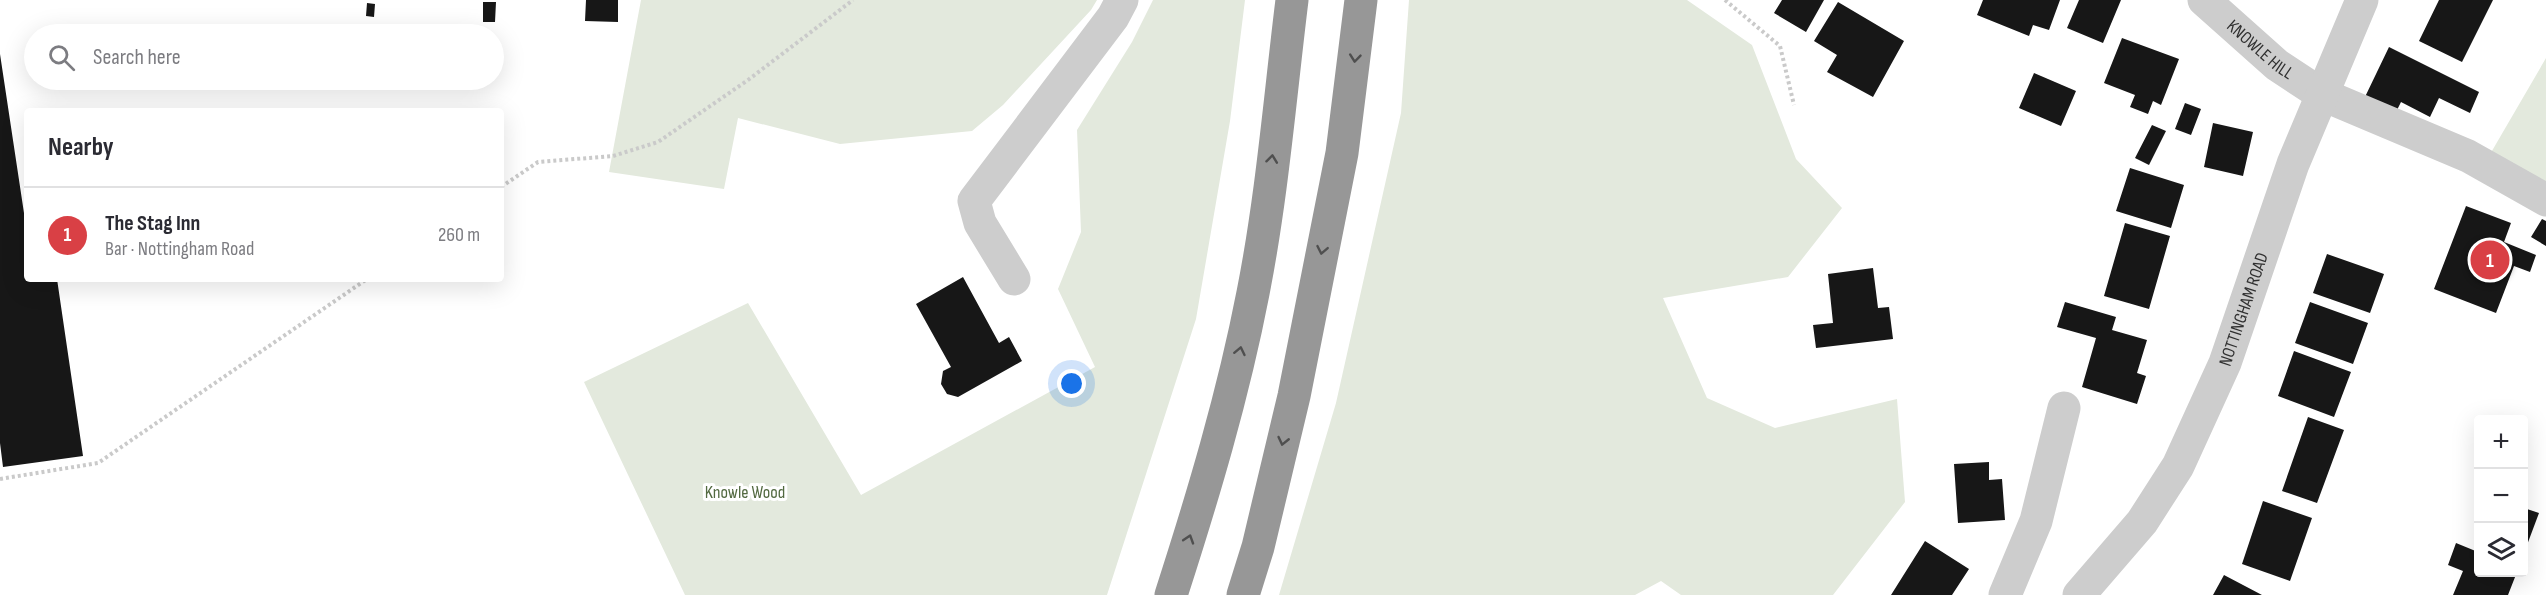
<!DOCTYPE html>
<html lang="en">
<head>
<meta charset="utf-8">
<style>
  body { margin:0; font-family:"Sofia Sans Condensed",sans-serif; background:#f2f2f3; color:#2b2b33 }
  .controls { position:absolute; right:18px; bottom:18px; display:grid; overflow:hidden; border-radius:6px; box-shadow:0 6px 24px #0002 }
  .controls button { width:54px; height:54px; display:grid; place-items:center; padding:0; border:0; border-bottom:2px solid #e1e1e2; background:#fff; color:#2b2b33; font:30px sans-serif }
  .you { position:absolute; left:1072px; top:384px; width:21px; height:21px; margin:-15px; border:4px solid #fff; border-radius:50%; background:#1a73e8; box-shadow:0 0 0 9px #1a73e833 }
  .badge { display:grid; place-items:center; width:39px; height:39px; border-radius:50%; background:#d94045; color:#fff; font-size:20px; font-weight:700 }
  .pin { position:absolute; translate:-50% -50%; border:3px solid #fff; box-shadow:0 2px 6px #0006 }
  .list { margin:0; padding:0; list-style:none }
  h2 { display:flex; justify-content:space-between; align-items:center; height:78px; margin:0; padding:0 24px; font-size:26px }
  h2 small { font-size:20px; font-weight:400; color:#7c7c81 }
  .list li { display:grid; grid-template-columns:39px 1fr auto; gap:18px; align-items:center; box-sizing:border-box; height:96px; padding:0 24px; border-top:2px solid #e1e1e2 }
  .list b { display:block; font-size:22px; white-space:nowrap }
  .list p { margin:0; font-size:20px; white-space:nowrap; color:#7c7c81 }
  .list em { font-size:20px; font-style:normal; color:#7c7c81 }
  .icon { flex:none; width:33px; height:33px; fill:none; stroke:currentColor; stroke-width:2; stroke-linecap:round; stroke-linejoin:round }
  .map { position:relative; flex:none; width:2546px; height:595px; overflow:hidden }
  .search { position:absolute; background:#fff; box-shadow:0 6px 24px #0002; left:24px; top:24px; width:480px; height:66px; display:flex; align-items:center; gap:15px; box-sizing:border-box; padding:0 21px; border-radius:33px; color:#7c7c81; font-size:22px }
  .panel { position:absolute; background:#fff; box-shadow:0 6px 24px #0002; left:24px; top:108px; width:480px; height:174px; border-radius:6px }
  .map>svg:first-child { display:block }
  .green { fill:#e3e9dd }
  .building { fill:#171717 }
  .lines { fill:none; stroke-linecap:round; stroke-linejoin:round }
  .path { stroke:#cacaca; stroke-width:4; stroke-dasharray:3 3; stroke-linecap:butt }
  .minor { stroke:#cdcdcd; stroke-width:33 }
  .highway { stroke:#979797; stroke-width:33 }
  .oneway { stroke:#4f4f4f }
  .labels { text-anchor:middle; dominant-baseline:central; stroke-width:6; stroke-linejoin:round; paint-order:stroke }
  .street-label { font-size:18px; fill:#303030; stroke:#fff }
  .park-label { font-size:18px; fill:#526940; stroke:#fff }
</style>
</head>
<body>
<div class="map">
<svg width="2546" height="595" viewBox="0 0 2546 595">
  <rect width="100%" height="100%" fill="#fff"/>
  <path class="green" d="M641,0H1097L1091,10L1003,105L972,131L840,144L738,118L724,189L609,172Z
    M1153,0H1245L1230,121L1196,319L1107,595H685L584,382L748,303L861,495L1095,367L1058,289L1081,232L1077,130L1132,42Z
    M1409,0H1687L1752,45L1796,159L1842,208L1788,277L1663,298L1707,398L1775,428L1897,399L1905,502L1833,595H1681L1661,581L1635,595H1279L1336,403L1401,113Z
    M2546,58V188L2489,156Z"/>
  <path class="building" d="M586,0H618V22L585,21Z
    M1782,0H1824L1806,32L1774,13Z
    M1983,0H2060L2049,30L2033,25L2029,36L1977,15Z
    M2079,0H2121L2103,43L2067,28Z
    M2439,0H2493L2462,62L2419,41Z
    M483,2H496L495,22H483Z
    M1838,2L1904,41L1873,97L1827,72L1837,55L1814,41Z
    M367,3L375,4L374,17L366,16Z
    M2122,38L2179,59L2161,105L2153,101L2148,114L2130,107L2135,95L2104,83Z
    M2389,47L2479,92L2470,113L2439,98L2430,117L2401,102L2395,114L2364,99Z
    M0,54L27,233V279H57L83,456L3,467L0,443Z
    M2034,73L2076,91L2061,126L2019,108Z
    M2185,103L2201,109L2191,135L2175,129Z
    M2213,123L2253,132L2243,176L2204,167Z
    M2152,125L2166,131L2149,165L2135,158Z
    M2130,168L2184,185L2171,228L2116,211Z
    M2466,206L2511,223L2504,242L2536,255L2530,272L2514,266L2496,313L2434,289Z
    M2542,219L2546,221V246L2531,237Z
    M2125,223L2170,236L2149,309L2104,296Z
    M2327,254L2384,274L2370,313L2313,293Z
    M1873,268L1878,308L1889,307L1893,339L1816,348L1813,325L1833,323L1828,274Z
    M963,277L999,343L1009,337L1022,361L958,397L947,394L941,384L943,371L951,367L916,304Z
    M2065,302L2116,317L2112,330L2147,340L2137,373L2146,376L2137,404L2082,387L2096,338L2057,327Z
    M2310,302L2368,323L2353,364L2295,343Z
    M2294,351L2351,372L2334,417L2278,396Z
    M2308,417L2344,430L2317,503L2282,491Z
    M1989,462V480L2002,479L2005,520L1958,523L1954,464Z
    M2263,501L2312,518L2290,581L2242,564Z
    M2524,508L2539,513L2524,553Z
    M1925,541L1969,569L1952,595H1891Z
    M2456,543L2478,552V572H2517L2508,595H2453L2463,571L2448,565Z
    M2224,575L2262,595H2213Z"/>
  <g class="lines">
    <path class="path" d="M1725,0L1780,46L1794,105
      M501,187L538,162L613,156L658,142L748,80L853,0
      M0,479L98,463L367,279"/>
    <g class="minor">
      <path id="s1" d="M2204,0L2277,65L2321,94L2468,156L2546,200"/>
      <path d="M1014,279L980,223L974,201L1113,17L1122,0"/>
      <path d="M2005,595L2036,521L2064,408"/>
      <path id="s2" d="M2079,595L2142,522L2178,466L2225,363L2293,164L2362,0"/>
    </g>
    <path class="highway" d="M1171,595C1203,496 1233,396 1253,293C1272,197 1280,97 1292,0
      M1243,595L1258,547L1294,396L1342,153L1361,0"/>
  </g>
  <defs><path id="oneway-chevron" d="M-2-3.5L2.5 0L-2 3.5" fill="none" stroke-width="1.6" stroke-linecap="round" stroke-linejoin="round" transform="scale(1.5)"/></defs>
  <g class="oneway">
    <use href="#oneway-chevron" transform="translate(1355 58) rotate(96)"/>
    <use href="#oneway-chevron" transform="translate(1272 159) rotate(-83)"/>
    <use href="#oneway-chevron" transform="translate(1322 250) rotate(101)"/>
    <use href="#oneway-chevron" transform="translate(1240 351) rotate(-78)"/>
    <use href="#oneway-chevron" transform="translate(1283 441) rotate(103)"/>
    <use href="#oneway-chevron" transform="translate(1189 539) rotate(-72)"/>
  </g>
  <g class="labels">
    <g class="street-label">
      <text stroke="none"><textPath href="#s1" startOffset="75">KNOWLE HILL</textPath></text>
      <text stroke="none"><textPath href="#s2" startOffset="333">NOTTINGHAM ROAD</textPath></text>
    </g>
    <g class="park-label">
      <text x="745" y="492">Knowle Wood</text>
    </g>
  </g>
</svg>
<div class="controls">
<button>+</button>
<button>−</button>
<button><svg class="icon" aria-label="layers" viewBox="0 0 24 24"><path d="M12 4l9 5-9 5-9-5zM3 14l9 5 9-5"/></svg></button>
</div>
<div class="you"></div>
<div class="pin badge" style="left:2490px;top:260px">1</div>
<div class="search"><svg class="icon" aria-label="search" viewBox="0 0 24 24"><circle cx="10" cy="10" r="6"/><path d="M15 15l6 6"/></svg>Search here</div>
<section class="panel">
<h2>Nearby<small></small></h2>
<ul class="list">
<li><span class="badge">1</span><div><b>The Stag Inn</b><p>Bar · Nottingham Road</p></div><em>260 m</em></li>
</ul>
</section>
</div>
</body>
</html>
